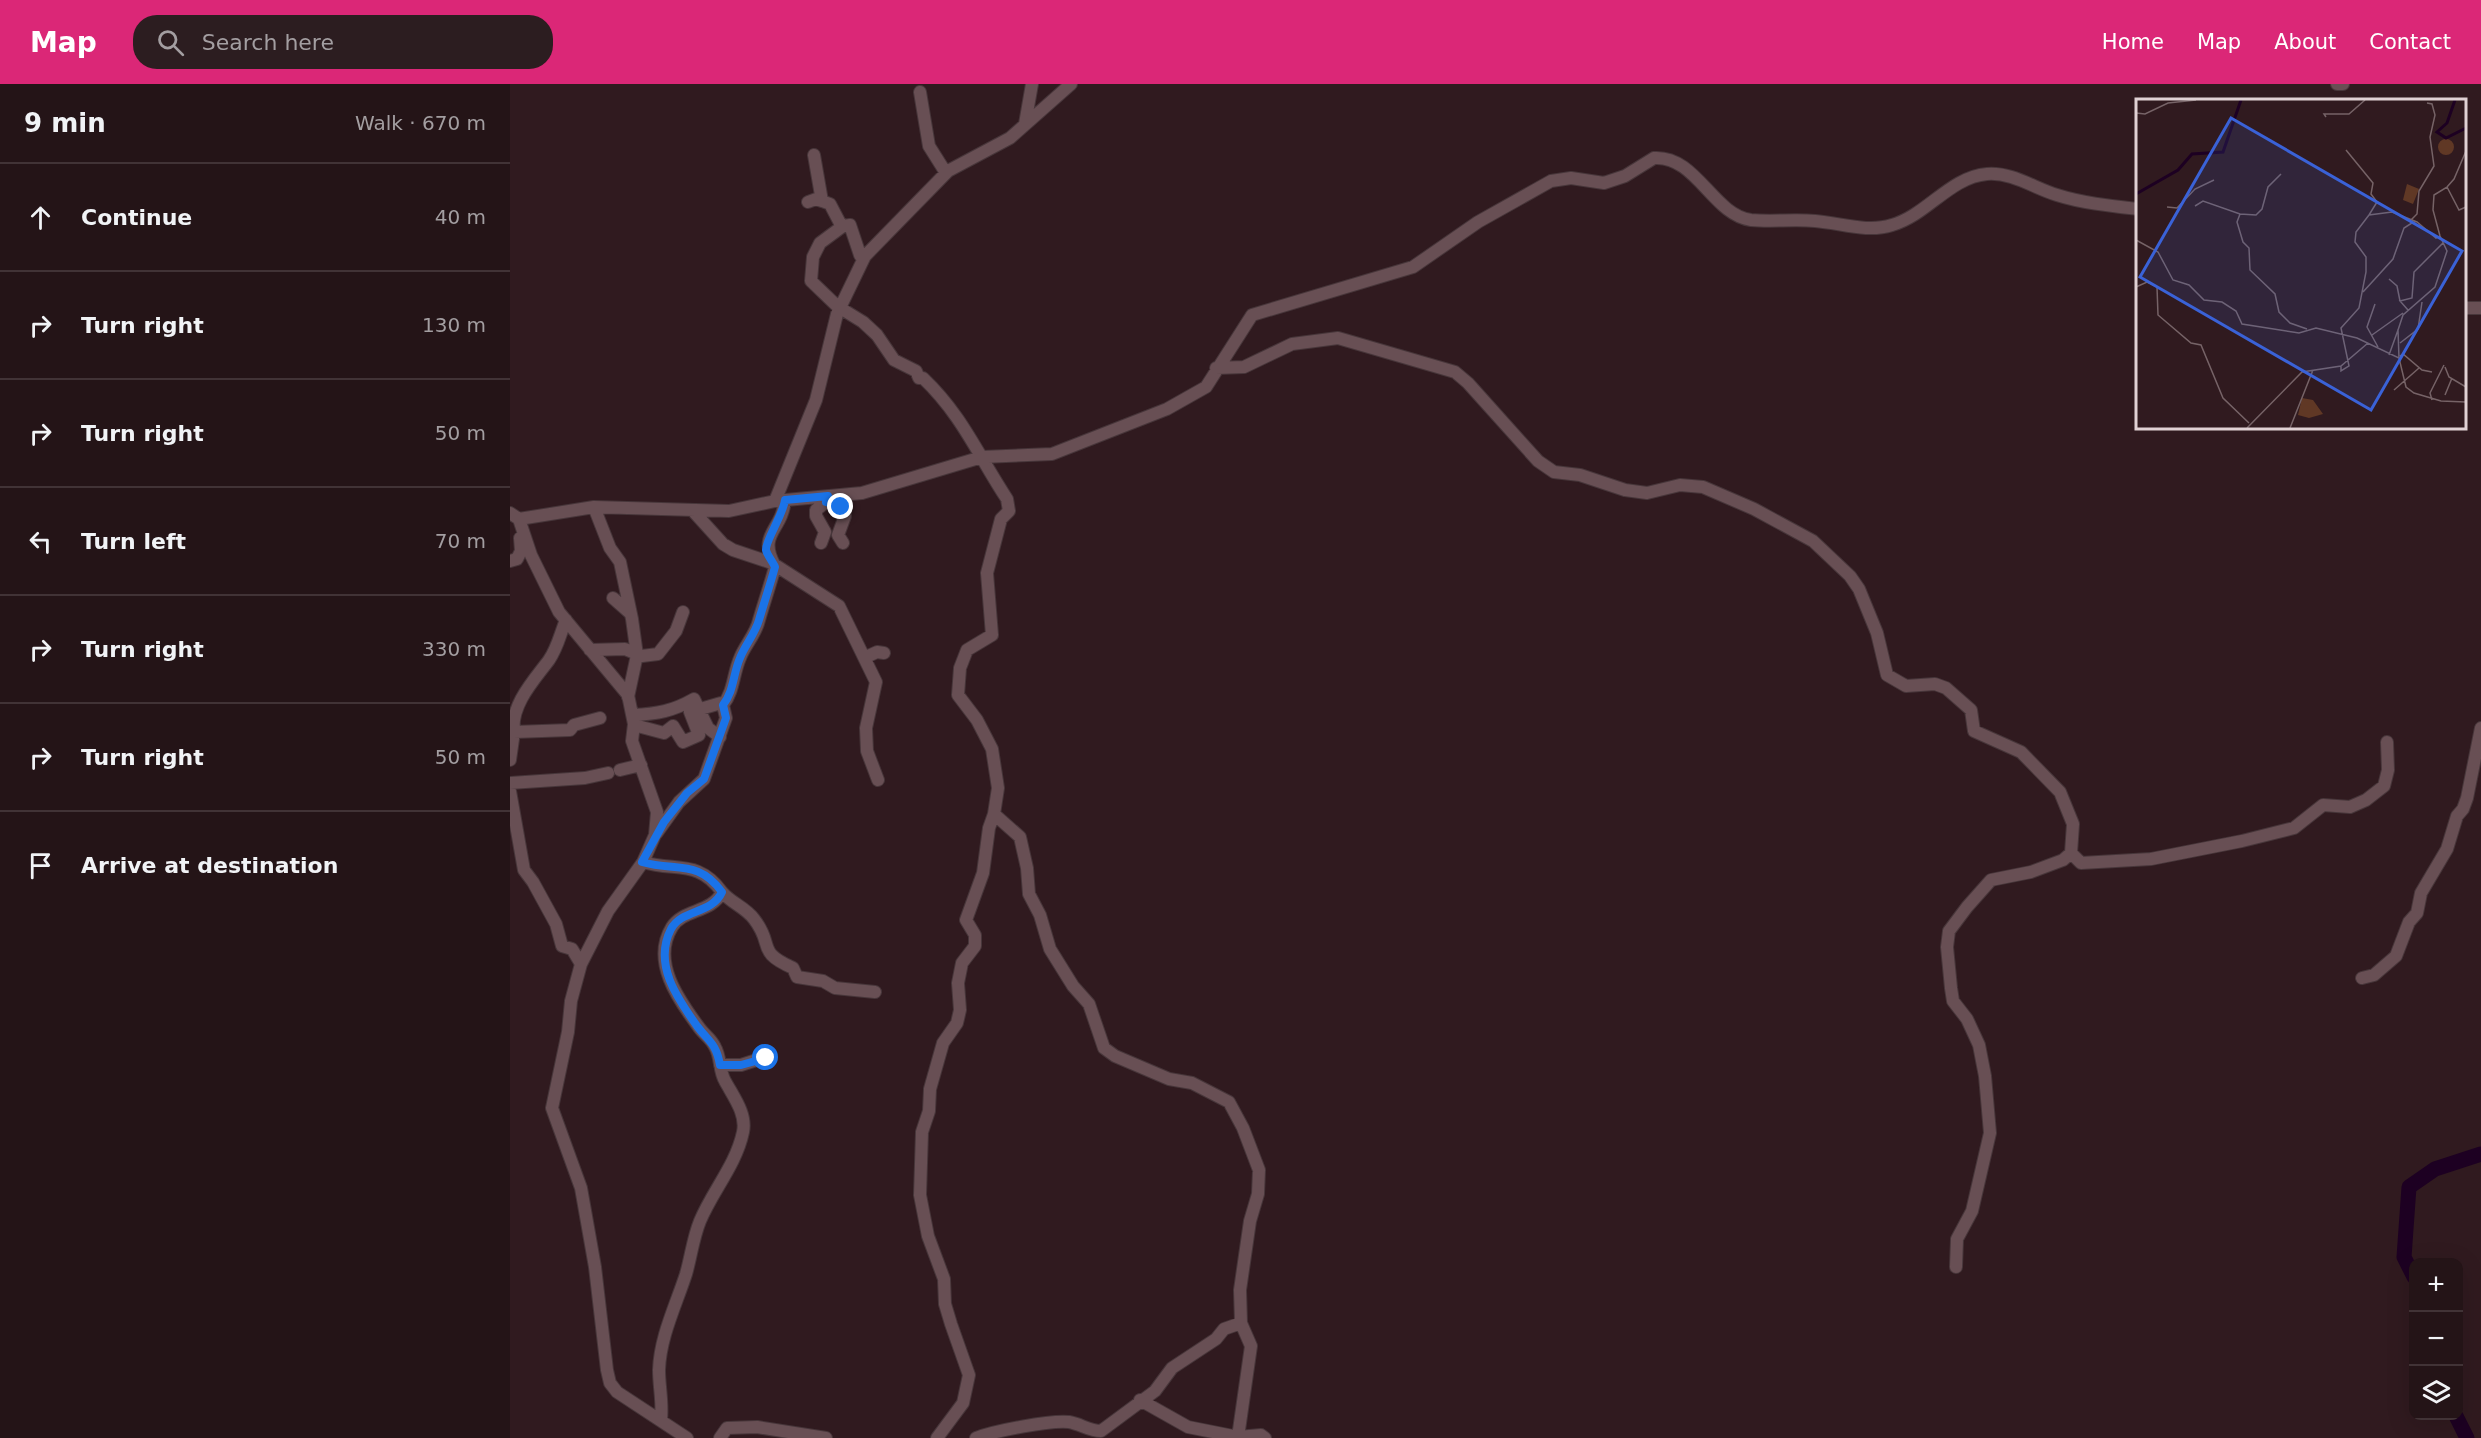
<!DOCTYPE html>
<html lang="en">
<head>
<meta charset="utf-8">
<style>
  body { margin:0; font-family:"DejaVu Sans",sans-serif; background:#2c1d20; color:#f1f3f6 }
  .controls { position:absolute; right:18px; bottom:18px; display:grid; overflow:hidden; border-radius:12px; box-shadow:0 6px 24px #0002 }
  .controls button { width:54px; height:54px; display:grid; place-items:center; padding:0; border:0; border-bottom:2px solid #413336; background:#241417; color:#f1f3f6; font:30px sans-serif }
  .stop { position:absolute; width:18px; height:18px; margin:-14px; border:4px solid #1a73e8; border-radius:50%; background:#fff }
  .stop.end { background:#1a73e8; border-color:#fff; box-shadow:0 2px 6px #0008 }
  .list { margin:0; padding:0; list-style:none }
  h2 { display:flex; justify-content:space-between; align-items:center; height:78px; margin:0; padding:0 24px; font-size:26px }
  h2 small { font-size:20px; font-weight:400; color:#a39ea1 }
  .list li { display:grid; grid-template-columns:39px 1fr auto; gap:18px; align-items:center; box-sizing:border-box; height:108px; padding:0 24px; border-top:2px solid #413336 }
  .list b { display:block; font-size:22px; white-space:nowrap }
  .list em { font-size:20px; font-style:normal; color:#a39ea1 }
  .icon { flex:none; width:33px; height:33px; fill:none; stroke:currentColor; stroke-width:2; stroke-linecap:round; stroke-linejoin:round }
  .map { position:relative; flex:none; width:1971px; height:1354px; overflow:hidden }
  header { display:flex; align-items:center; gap:36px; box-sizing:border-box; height:84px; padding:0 30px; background:#db2777; color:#fff }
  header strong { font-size:28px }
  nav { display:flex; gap:33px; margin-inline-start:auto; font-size:21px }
  .search { width:420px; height:54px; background:#2c1d20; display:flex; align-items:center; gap:15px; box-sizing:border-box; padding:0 21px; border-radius:24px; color:#a39ea1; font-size:22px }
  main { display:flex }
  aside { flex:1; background:#241417 }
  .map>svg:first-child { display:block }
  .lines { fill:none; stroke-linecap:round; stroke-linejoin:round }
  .river { stroke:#1d0022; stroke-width:15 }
  .minor-casing { stroke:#47363a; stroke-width:14 }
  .minor { stroke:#684f54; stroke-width:12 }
  .route { stroke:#1a73e8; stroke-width:8 }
  .inset-river { fill:none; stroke:#1d0022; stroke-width:3 }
  .inset-road { fill:none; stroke:#766367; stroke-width:1.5 }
  .view { fill:#3a62d7; fill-opacity:0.15; stroke:#3a62d7; stroke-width:3 }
  .inset-edge { fill:none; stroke:#e0d1d4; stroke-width:3 }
</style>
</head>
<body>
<header>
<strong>Map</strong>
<div class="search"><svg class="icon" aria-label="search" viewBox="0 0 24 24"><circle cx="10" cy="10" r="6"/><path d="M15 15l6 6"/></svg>Search here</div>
<nav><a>Home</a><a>Map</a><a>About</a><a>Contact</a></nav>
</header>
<main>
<aside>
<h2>9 min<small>Walk · 670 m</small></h2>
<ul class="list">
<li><svg class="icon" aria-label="ahead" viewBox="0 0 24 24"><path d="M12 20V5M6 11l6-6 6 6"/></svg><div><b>Continue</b></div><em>40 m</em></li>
<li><svg class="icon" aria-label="right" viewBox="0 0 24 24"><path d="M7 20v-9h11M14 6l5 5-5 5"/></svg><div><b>Turn right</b></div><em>130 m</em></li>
<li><svg class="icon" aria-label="right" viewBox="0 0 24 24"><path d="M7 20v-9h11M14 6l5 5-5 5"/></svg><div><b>Turn right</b></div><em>50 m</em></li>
<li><svg class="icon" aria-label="left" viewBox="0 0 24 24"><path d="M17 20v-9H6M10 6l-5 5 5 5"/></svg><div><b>Turn left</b></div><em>70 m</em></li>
<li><svg class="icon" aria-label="right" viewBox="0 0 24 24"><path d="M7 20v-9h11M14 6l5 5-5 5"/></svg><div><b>Turn right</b></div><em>330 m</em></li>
<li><svg class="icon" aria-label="right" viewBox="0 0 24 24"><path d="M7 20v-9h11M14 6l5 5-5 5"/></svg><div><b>Turn right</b></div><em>50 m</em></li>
<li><svg class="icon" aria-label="arrive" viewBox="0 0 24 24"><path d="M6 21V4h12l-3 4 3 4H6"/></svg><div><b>Arrive at destination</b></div></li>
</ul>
</aside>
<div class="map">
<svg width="1971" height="1354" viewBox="0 0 1971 1354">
  <rect width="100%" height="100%" fill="#301a1f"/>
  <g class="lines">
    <path class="river" d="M1904,1193L1894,1173L1899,1103L1925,1085L1971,1070
      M1946,1332L1957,1354"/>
    <defs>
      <path id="minor" d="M1827,0H1833
        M410,8L419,62L436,89
        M515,40L522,0
        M304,71L312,117L320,120L332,143
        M298,118L306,115L312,117
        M355,172L350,171L340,141L333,142L310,159L303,173L301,197L327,222L353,238L367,251L384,276L406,287L409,294H413C452,331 468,371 497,415L499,427L491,435L477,489L482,551L457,566L450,584L448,611L467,636L482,665L488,704L484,730L510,753L517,784L519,810L530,831L540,865L563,902L579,920L594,964L605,972L659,995L682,999L719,1018L733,1044L749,1086L748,1110L740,1137L730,1206L731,1239L714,1245L706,1255L662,1284L645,1307L591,1347C579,1347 571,1340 559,1338C540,1336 484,1347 466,1354
        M1954,224H1971
        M706,284L734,283L782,260L828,254L945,288L958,299L1028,377L1044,388L1070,391L1115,406L1137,409L1170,401L1193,403L1244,425L1303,457L1340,492L1349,505L1367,549L1377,591L1396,602L1425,600L1436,604L1461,626L1464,647L1511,668L1550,708L1563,740L1561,769
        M265,417L306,316L327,230L355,172L438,87L500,54L561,0
        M316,418L334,426L335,432L328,451L333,459
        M84,423L100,464L110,478L122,535L127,571L118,613
        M184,428L213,460L223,466L262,479L329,522L366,598L356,644L357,667L368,696
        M0,429L9,435L84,423L219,427L265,417L352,409L472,373L542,370L657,325L696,303L742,231L903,183L968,138L1041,97L1061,94L1094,99L1115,92L1144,74C1186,71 1203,131 1241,136C1262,138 1284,135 1305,137C1331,139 1357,149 1382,141C1417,131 1440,93 1477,90C1502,88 1524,104 1547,111C1572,119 1601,122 1628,125
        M9,435L21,471L49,528L118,611L124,640L122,657L147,728L145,751L133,778L98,827L71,880L61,917L58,948L42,1024L71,1104L85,1183L97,1286L100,1299L107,1308L177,1354
        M311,459L315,448L306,432V426L316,418L317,413
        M0,477L7,475L11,467L10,454
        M264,480C248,449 272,447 275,416
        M103,514L120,529
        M80,566L115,565L132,572L148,570L166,547L173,528
        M356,573L367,568L374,569
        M213,621C224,607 223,590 230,574C235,561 246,550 249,536C254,519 260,501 265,483
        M123,631C147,630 163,627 184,615L198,644L210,653
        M124,641L154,649L163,642L173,658L189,651L180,628L211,619L213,621
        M4,648L60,646L64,641L90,634
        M0,676L4,648C0,621 25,595 39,576C48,563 50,550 56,536
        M110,686L131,681
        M0,699L75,694L98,689
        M0,707L14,786L23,798L46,840L52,862L62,865L71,880
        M146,750L169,718L194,695L216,634L213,621
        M133,778C166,788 188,775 212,808C202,829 173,825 162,843C141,877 168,915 188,942C193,950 201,954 205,963C211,973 209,987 215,997C223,1012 237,1030 233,1048C226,1081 203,1106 190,1137C183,1154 181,1173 176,1190C166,1221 150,1253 149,1286C149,1303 153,1319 151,1336
        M212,808C221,819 235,823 244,835C265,862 245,867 283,884L287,893L313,897L325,904L365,908
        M1852,894L1864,891L1886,872L1899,838L1907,829L1911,809L1937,765L1947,732L1953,725L1957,714L1971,644
        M210,981H231L256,973
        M1446,1183L1447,1155L1462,1127L1480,1049L1475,992L1469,961L1457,935L1443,917L1441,904L1437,863L1439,847L1457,823L1481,796L1521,788L1553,776L1561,769L1571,779L1641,775L1732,757L1784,744L1813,721L1840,723L1856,716L1874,702L1878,686L1877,658
        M731,1239L741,1262L728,1353L751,1351L755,1354
        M630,1316L678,1343L728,1353
        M210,1354L217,1344L247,1343L316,1354
        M427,1354L453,1319L459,1291L441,1240L435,1220L434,1195L418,1152L410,1111L412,1048L419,1027L420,1005L433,959L447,939L450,926L448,899L452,879L465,862V851L456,836L473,789L479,744L484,730"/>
    </defs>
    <use href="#minor" class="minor-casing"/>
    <use href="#minor" class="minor"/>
  </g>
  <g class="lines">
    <path class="route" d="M256,974L231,981H210C206,959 199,958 187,942C167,914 143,880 161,845C172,825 202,830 212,808C188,775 166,788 132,778L154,738L177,709L194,695L216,634L213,621C224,607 223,590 230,574C235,561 245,550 249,536C254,519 260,501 265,483C263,478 257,471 256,466C255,457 273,431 275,416L318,412L316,418L331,423"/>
  </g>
  <g transform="translate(1626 15)">
    <rect width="330" height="330" fill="#301a1f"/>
    <path d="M302 48a8 8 0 1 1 16 0a8 8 0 1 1-16 0ZM271,85L283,90L277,105L267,101ZM166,299L177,301L187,315L173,319L162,316Z" fill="#603825"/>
    <path class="inset-river" d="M319,1L311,24L301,33L310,39L330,29M0,95L42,71L56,55L87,53L105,1"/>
    <path class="inset-road" d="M0,14L9,15L32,4L60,1M190,18L188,15H213L229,1M210,51L237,84L235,95L241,103L233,116M311,88L318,80L330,52M59,107L67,102L104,115L120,116L126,110L132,88L145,75M31,108L41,109L59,90L78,81M104,115L101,123L107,143L113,149L114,171L139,195L143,213L154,224L171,230M275,121L281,115L283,92L298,67L294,38L299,16L296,5L291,4M304,137L297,111L298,96L311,88L323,111L330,108M0,141L22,153L37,181L53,186L68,201L86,203L100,212L106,225L163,234L180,229L221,239L263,259L270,288L278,294L305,302L330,303M253,180L261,187L264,202M0,188L11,183L21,188L22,216L55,244L65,246L87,299L113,324M227,193L257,160L268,129L279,122M239,205L231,228L242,248M272,211L264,202L276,199L278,173L307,144M236,236L267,214M264,244L282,230L286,203M253,256L262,231M264,257L267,255L286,271L296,273M205,267V272L213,267L205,229L223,209L230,173V158L219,143L220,133L233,116L256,113L281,123L300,139L304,137L311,152L299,188L267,216L262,231L263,259M309,268L313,278L330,288M258,291L283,269M309,296L316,279M296,301L294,294L308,266M111,329L166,273L205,267L232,244M154,329L177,271"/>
    <path class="view" d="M95,19L326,152L235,311L4,178Z"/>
    <rect width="330" height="330" class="inset-edge"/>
  </g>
</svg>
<div class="controls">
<button>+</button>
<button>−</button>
<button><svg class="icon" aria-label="layers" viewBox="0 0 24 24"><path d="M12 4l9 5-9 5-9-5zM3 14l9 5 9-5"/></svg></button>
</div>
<div class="stop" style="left:256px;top:974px"></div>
<div class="stop end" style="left:331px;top:423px"></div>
</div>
</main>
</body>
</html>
